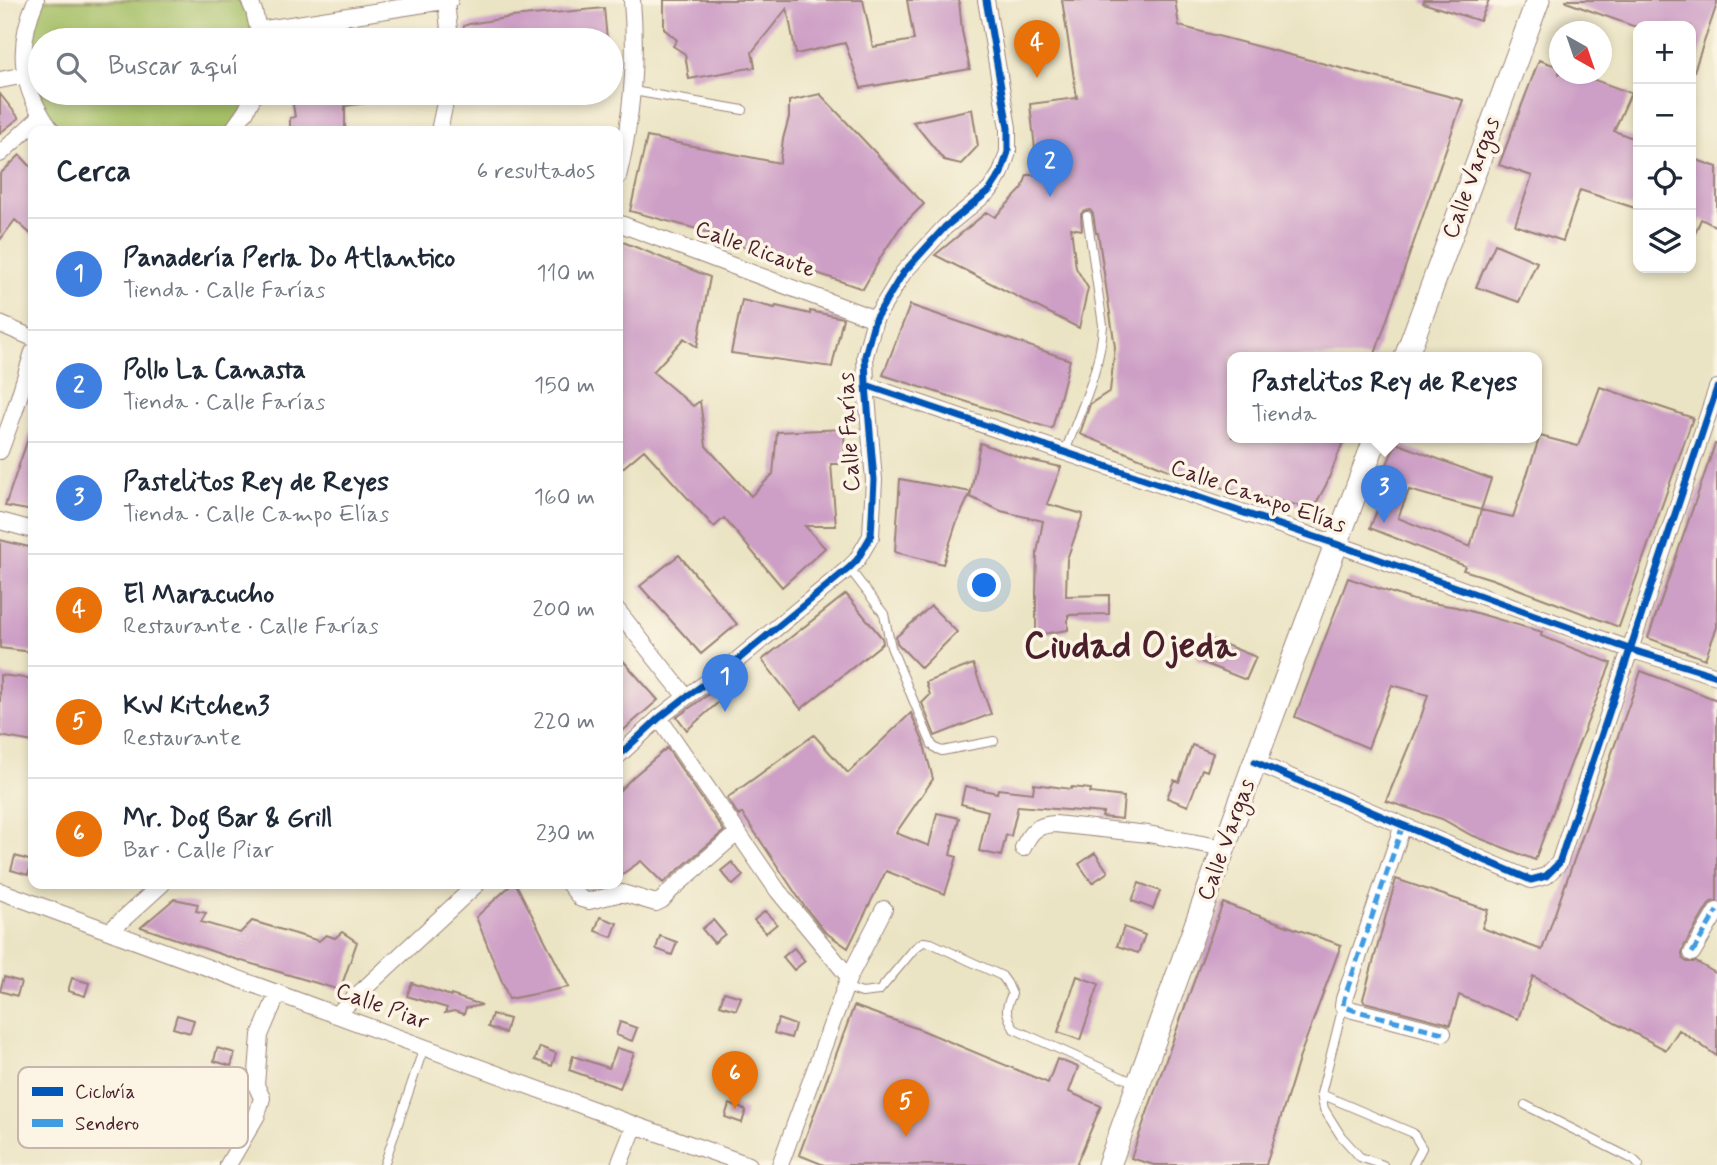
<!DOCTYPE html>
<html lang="es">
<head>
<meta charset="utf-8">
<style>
  body { margin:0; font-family:Mynerve,sans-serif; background:#f6f6f7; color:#1f2937 }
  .controls { position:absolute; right:21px; top:21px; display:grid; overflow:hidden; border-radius:14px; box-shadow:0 4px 10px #0003 }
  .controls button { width:63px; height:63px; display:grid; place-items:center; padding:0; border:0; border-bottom:2px solid #e0e1e3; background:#fff; color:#1f2937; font:35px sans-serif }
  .compass { position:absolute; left:1549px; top:21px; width:63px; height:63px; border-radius:50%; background:#fff; box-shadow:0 4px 10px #0003; rotate:140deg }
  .you { position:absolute; left:985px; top:586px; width:24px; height:24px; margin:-18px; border:5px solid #fff; border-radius:50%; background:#1a73e8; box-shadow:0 0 0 10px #1a73e833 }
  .badge { display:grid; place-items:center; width:46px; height:46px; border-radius:50%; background:#d1495b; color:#fff; font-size:23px; font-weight:700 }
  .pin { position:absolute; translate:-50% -58px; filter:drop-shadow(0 2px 4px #0008) }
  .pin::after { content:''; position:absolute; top:37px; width:24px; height:21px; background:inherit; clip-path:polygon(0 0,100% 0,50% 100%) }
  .popup { position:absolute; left:1227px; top:352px; width:315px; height:91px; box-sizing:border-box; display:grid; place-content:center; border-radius:14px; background:#fff; filter:drop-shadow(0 2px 5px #0005); font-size:23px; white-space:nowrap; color:#747a83 }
  .popup b { font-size:26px; color:#1f2937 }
  .popup::after { content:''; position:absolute; left:50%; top:100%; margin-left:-14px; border:14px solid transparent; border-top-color:#fff }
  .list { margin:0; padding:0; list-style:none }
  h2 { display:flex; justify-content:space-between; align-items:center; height:91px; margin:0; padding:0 28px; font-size:30px }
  h2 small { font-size:23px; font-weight:400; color:#747a83 }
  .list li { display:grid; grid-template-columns:46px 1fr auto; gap:21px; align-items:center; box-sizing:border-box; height:112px; padding:0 28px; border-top:2px solid #e0e1e3 }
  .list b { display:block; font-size:26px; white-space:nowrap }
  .list p { margin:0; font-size:23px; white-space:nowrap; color:#747a83 }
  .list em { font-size:23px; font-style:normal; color:#747a83 }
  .icon { flex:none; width:38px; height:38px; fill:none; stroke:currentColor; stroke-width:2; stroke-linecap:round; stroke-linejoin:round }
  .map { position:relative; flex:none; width:1717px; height:1165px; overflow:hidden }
  .search { position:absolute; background:#fff; box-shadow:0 4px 10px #0003; left:28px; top:28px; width:595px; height:77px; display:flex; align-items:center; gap:18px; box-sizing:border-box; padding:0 24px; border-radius:38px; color:#747a83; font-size:26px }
  .panel { position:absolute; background:#fff; box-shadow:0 4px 10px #0003; left:28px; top:126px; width:595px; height:763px; border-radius:14px }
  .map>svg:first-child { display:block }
  .green { fill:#a6c067; stroke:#787049; stroke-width:2 }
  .building { fill:#cd9fc6; fill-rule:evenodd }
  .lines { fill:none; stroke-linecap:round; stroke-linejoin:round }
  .lane-casing { stroke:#9a8278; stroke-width:10 }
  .street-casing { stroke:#9a8278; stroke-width:18 }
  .secondary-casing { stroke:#9a8278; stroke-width:25 }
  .lane { stroke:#fff; stroke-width:8 }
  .street { stroke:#fff; stroke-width:16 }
  .secondary { stroke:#fff; stroke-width:23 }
  .quiet { stroke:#409be1; stroke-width:5; stroke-dasharray:10 5; stroke-linecap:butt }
  .cycleway-casing { stroke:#fcf5e5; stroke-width:11 }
  .cycleway { stroke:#0057b8; stroke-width:7 }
  .labels { text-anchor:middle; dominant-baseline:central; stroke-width:7; stroke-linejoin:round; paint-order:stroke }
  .street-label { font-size:23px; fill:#4a1f2b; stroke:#fcf5e5 }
  .town-label { font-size:37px; font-weight:bold; fill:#4a1f2b; stroke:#fcf5e5 }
  .key { fill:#fcf5e5; stroke:#c7b5ad; stroke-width:2 }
  .key-label { font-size:19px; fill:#4a1f2b }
</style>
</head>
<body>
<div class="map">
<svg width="1717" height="1165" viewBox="0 0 1717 1165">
  <rect width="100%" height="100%" fill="#fcf5e5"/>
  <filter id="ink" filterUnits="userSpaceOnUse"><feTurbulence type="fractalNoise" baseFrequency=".0143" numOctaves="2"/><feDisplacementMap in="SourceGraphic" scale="14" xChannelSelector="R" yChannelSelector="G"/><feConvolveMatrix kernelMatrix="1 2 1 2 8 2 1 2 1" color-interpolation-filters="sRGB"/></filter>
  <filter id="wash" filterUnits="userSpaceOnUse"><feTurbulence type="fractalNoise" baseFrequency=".00686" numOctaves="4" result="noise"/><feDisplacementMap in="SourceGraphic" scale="28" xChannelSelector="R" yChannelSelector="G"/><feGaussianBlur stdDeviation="1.57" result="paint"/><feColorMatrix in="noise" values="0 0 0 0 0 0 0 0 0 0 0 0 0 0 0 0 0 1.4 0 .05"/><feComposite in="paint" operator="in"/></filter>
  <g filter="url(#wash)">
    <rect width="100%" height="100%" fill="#ebe4c4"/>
    <path class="green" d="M36,0H249L260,40H40V93H255L232,131H52L25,75Z"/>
    <g id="blocks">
      <path class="building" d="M664,0H863L873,47L914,40L907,0H959L962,31L970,69L861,88L845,43L796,54L787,8L752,52L755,67L689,79L685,54L673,46L677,40L664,29Z
        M1062,0H1175L1179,26L1463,100L1374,357H1232V437H1345L1326,485L1313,509L1198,482L1080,434L1090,404L1110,391L1115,347L1098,233H1096L1093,214L1090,210L1084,211L1081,214L1082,230L1071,228L1076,268L1088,288L1079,328L935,255L987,212L995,217L1022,189L1027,175H1038L1030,104L1077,98Z
        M1424,0H1489L1480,21L1423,3Z
        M1566,0H1717V4L1693,74L1691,73V26H1633L1566,2Z
        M604,8L607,40H464L463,30L464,26L469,24L512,17Z
        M1539,60L1559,67V74H1578L1631,93L1614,131L1638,140V209L1580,190L1563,241L1515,225L1532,176L1499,165Z
        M291,93H381L382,101L345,106V131H290V118L295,117Z
        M0,94L19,118L0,133Z
        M820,94L924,204L900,228L882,255L863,289L762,254L697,229L630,211L647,137L780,163L783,139L789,117V101Z
        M972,109L978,146L961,164L944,160L913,122Z
        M20,155L33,169V236L15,220L0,240V174Z
        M1691,158L1717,167V227L1701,219L1691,243Z
        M618,240L710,277L697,347L684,338L653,372L693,406L700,401L706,446L751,496L773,474L777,432L844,429L845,464H831L836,526H805L825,548L782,587L724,518L714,527L644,450L618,472Z
        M1495,244L1537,262L1519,302L1476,287Z
        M742,300L775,308L776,306L810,314V311L843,318L832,367L731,353Z
        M910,305L1070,360L1052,429L883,375Z
        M1600,387L1693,418L1619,627L1492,579L1463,570L1465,566L1370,528L1388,483L1380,481L1396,443L1491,479L1481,510L1513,517L1540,436L1578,446ZM1409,490L1481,510L1470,547L1398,518Z
        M31,430H33V511L5,506Z
        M980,443L1024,459L1061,467L1047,504L1083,514L1067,559L1066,596L1109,595V614L1068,615V630L1036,635V594L1037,553L1043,521L1001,511L970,497Z
        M1715,444L1717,445V627L1705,659L1648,638Z
        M900,479L971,492L956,524L943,564L895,552Z
        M0,540L33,548V652L0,648Z
        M679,555L737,624L701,654L640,586Z
        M1348,578L1413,600L1456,607L1542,632L1541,636L1611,663L1570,766L1535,860L1469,834L1442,819L1386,801L1421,717L1428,695L1392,685L1368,748L1295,717Z
        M846,594L882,638L883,643L801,709L762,660Z
        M931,606L957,632L921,668L897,643L896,637Z
        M1206,637L1256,657L1246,680L1196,660Z
        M618,655L658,700L618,735Z
        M973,664L991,714L935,736L922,703L930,695L926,682Z
        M1641,671L1717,700V901L1711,902L1708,906L1683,948L1682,954L1683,959L1687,962H1696L1717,974V1056L1679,1030L1666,1050L1615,1023L1533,976L1518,1019L1459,995L1450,1025L1446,1023L1364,1002L1363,999L1396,879L1488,910L1482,928L1542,950Z
        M0,675L33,679V742L0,736Z
        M713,691L721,700L687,730L677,717Z
        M911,713L923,741L933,779L896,833L929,846L937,813L959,818L950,855L957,857L945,894L886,871L848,948L825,932L804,906L742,813L739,816L727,798L814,735L848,773Z
        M1192,745L1213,753L1207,771L1202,769L1188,806L1167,798L1174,780L1179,782Z
        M667,748L724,831L663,883L641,861L618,877V792L634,776Z
        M1034,784L1071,789L1072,787L1091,789L1090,793L1124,797L1122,819L1102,817L1103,813L1018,806L1011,836L1006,835L1001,856L979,851L988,811L961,804L965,786L997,793L998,789L1033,793Z
        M1095,853L1108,872L1092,883L1079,864Z
        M15,856L32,861L28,875L11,870Z
        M732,862L743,876L733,885L721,871Z
        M1139,883L1160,891L1153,909L1132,901Z
        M512,884H516L569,987L509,999L476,917Z
        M174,899L198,904L196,911L206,913L201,922L240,933L252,921L319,941L326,935L335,938L342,932L357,942L340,990L232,958L141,927Z
        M1223,903L1341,945L1301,1053L1266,1165H1154L1131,1158L1199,967Z
        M765,911L777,924L766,933L754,920Z
        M600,917L617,923L612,937L595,931Z
        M713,920L725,934L714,943L702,929Z
        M1124,927L1145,935L1138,953L1117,946Z
        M660,936L677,942L672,955L656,949Z
        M794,948L805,961L794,970L783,957Z
        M1077,976L1099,984L1080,1040L1058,1032Z
        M4,977L21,982L17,996L0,991Z
        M72,978L89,983L85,996L68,991Z
        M412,983L451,996V995L482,1005L466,1008L464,1014L454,1011L445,1013L447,1008L407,996Z
        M724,992L741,997L736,1010L720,1005Z
        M854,1006L924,1031L1048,1083L1057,1059L1078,1067L1069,1092L1101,1106L1076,1165H824L799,1155Z
        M492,1014L509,1019L505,1033L488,1027Z
        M177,1015L194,1020L190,1033L173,1028Z
        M778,1019L795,1025L791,1038L774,1033Z
        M620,1022L637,1028L632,1041L616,1035Z
        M540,1047L556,1053L552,1066L535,1060Z
        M217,1048L235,1053L231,1066L214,1061Z
        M617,1048L634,1053L620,1088L569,1070L573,1056L609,1068Z
        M731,1052L748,1057L743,1071L726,1065Z
        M230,1097L247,1101L243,1115L226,1110Z
        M729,1104L746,1110L742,1123L725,1117Z
        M208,1124L225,1129L221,1142L204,1137Z"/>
    </g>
  </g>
  <g filter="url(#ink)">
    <use href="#blocks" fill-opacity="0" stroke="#9a8278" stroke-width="2"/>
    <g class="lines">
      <defs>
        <path id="lane" d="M633,91L743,110
          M1065,452C1080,411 1101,369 1103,325L1087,216
          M849,568L884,614L891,647L932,745L937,749L942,751L994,741
          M845,987L862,993L879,991L915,948L923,942L931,943L1002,976L1007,983L1012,994C1004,1011 1006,1012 1014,1029L1135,1083
          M1343,1006L1321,1094L1324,1109L1341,1136L1360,1157L1383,1165
          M1321,1094L1413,1133L1422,1148L1413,1165
          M1525,1105L1634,1160L1639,1165
          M384,1165L424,1047"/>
        <path id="street" d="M36,0C15,48 21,90 52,131
          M249,0L254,11L260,38
          M446,0L450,40
          M259,30L450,0
          M0,80L25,75
          M232,131L246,111L255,93
          M439,131L447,93
          M0,154L41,116
          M618,177C632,118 637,60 632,0
          M618,223L875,319
          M0,324L33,338
          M866,385L1336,544L1629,649L1717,676
          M0,451L15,410L33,352
          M0,521L33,530
          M618,611L686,697
          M659,718L778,891L849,977
          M618,756L659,718L686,697L730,666L849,568L857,560L871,536L874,480L866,385L865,356L875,319L903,273L945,227L990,190L1001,173L1008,152V128L986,0
          M1255,762L1531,880L1546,876L1559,863L1717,388
          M1403,825L1344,999L1343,1006L1353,1010L1443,1033
          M1023,848C1030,832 1036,825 1055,824L1148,834L1224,848
          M569,884L581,899L589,901L622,893L656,903L662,900L671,890L737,833
          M0,891L635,1125L749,1165
          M110,931L162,884
          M1692,953L1717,911
          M337,1014L477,884
          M228,1165L257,1115L262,1098L256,1085L260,1035L278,993
          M619,1165L635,1125
          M780,1165L849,977L884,909"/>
        <path id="secondary" d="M1406,357L1538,0
          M1109,1165L1255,762L1376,437"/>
      </defs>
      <use href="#lane" class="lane-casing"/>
      <use href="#street" class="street-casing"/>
      <use href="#secondary" class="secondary-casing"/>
      <use href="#lane" class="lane"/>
      <use href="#street" class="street"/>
      <use href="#secondary" class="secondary"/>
      <path class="quiet" d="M1403,825L1344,999L1343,1006L1353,1010L1443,1033
        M1692,953L1717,911"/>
      <defs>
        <path id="cycleway" d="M866,385L1336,544L1629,649L1717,676
          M618,756L659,718L686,697L730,666L849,568L857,560L871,536L874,480L866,385L865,356L875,319L903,273L945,227L990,190L1001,173L1008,152V128L986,0
          M1255,762L1531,880L1546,876L1559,863L1717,388"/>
      </defs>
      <use href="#cycleway" class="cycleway-casing"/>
      <use href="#cycleway" class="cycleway"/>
    </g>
  </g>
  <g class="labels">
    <g class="street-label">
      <text transform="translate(1472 178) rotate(-70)">Calle Vargas</text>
      <text transform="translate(755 250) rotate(20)">Calle Ricaute</text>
      <text transform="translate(850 432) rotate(-93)">Calle Farías</text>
      <text transform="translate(1258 497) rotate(19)">Calle Campo Elías</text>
      <text transform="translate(1227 840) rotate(-70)">Calle Vargas</text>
      <text transform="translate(382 1007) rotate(20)">Calle Piar</text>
    </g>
    <g class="town-label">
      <text x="1130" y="647">Ciudad Ojeda</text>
    </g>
  </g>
  <rect x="18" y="1067" width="230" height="81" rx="10" class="key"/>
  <rect x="32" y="1087" width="31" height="9" fill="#0057b8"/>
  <rect x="32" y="1119" width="31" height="8" fill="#409be1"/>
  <g class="key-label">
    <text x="75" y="1098">Ciclovía</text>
    <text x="75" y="1130">Sendero</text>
  </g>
</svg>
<div class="controls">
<button>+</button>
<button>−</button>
<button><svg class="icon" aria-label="locate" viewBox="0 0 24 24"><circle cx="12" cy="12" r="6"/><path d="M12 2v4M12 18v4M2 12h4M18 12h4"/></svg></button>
<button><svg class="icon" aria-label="layers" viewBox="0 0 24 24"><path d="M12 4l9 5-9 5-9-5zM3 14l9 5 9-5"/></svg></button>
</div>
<svg class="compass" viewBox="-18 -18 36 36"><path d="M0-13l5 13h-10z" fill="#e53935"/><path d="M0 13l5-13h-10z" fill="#747a83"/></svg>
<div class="you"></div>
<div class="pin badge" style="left:725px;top:712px;background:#3f7fe0">1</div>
<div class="pin badge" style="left:1050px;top:197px;background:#3f7fe0">2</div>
<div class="pin badge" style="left:1384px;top:523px;background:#3f7fe0">3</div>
<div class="popup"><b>Pastelitos Rey de Reyes</b>Tienda</div>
<div class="pin badge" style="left:1037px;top:78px;background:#e8710a">4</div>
<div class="pin badge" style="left:906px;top:1137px;background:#e8710a">5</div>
<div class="pin badge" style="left:735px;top:1109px;background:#e8710a">6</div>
<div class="search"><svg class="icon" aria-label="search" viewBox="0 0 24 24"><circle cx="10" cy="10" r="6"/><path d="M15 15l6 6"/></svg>Buscar aquí</div>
<section class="panel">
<h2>Cerca<small>6 resultados</small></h2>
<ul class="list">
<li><span class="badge" style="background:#3f7fe0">1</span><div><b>Panadería Perla Do Atlantico</b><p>Tienda · Calle Farías</p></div><em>110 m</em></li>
<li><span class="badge" style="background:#3f7fe0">2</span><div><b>Pollo La Canasta</b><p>Tienda · Calle Farías</p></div><em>150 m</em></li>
<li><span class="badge" style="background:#3f7fe0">3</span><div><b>Pastelitos Rey de Reyes</b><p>Tienda · Calle Campo Elías</p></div><em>160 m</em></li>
<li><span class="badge" style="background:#e8710a">4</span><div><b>El Maracucho</b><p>Restaurante · Calle Farías</p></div><em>200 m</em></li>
<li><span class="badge" style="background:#e8710a">5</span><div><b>KW Kitchen3</b><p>Restaurante</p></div><em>220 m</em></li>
<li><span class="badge" style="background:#e8710a">6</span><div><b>Mr. Dog Bar &amp; Grill</b><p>Bar · Calle Piar</p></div><em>230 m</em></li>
</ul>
</section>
</div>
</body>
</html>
